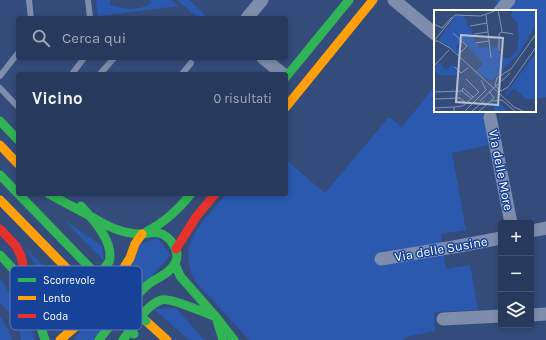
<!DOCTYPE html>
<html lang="it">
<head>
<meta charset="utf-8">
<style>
  body { margin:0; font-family:Karla,sans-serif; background:#2f4062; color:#f1f3f6 }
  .controls { position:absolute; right:12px; bottom:12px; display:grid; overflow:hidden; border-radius:4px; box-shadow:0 2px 6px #0003 }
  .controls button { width:36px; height:36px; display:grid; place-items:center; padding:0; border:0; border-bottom:1px solid #435372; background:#27395c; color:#f1f3f6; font:20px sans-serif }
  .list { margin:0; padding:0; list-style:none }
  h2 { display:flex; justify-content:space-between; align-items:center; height:52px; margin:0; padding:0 16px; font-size:17px }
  h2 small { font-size:13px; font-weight:400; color:#a4acbb }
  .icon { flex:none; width:22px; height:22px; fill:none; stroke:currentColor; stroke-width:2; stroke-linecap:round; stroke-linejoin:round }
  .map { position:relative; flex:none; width:546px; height:340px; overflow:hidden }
  .search { position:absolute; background:#27395c; box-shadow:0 2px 6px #0003; left:16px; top:16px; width:272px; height:44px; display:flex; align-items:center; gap:10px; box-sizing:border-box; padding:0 14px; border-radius:4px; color:#a4acbb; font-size:15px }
  .panel { position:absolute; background:#27395c; box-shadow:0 2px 6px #0003; left:16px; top:72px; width:272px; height:124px; border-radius:4px }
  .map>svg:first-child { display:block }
  .green { fill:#2a59af }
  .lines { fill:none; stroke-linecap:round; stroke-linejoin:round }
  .lane { stroke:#7e8dad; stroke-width:6 }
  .street { stroke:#7e8dad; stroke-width:13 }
  .fast { stroke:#30b455; stroke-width:9 }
  .slow { stroke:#ff9f0a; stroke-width:9 }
  .jam { stroke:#e5322d; stroke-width:9 }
  .fast-bridge { stroke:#30b455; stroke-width:9 }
  .labels { text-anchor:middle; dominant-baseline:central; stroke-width:3; stroke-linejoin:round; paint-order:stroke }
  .street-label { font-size:13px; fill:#fff; stroke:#164299 }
  .inset-road { fill:none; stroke:#8594b0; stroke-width:1 }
  .view { fill:#b8c0d1; fill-opacity:0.15; stroke:#b8c0d1; stroke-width:2 }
  .inset-edge { fill:none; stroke:#fff; stroke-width:2 }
  .key { fill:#164299; stroke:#5c7bb8; stroke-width:1 }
  .key-label { font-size:11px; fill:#fff }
</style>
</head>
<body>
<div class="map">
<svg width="546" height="340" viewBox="0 0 546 340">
  <rect width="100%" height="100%" fill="#344c7b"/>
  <path class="green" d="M96,0H111L110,5C124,9 138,12 151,3V0H171L178,6L98,16Z
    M177,0H189L204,14L205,18H198Z
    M494,0H546V97L535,99V11H507Z
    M435,86V111H484L489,145L452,153L466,230L441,234L446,269L470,265L478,310L434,312L435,331L409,336L402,340H249L196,282C174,244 204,222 226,194H286V160L325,193L389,117L402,127Z
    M64,220L102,246L104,261Z
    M157,238L171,255L94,340H74L141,244Z
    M25,247L74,297L67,302L51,293Z
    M0,278L31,328L35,340H21C20,326 10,312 0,303Z
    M176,308L204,340H189L154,309Z
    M0,316L10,333L12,340H0Z"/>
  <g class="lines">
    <path class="lane" d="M29,0L31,18
      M88,0L90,18
      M72,74L84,58
      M100,74L114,58
      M182,74L191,63
      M0,76L18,53
      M0,88L18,107"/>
    <path class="street" d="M394,0L435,34
      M500,11L509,0
      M247,18L262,0
      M263,58L283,74
      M490,117L511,223
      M531,231L546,228
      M381,259L454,247L501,238
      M531,315L546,314
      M443,319L501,316"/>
    <path class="fast" d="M286,77L349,0
      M0,121L18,140
      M0,175L94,272
      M49,194L90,216
      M92,217C107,226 122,234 141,234C147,234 153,231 159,233C170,236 180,250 176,261C172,272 159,277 150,283C142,289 136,297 129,305C119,316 108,327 99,340
      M146,232C164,223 178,210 191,194
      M0,255L27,284L57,306L62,307L76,303L109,262C115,243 93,219 81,206
      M175,264L180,276L216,317L234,340
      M27,284L45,340
      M216,317L223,340
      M123,340C132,328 146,305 161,300C170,297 205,313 216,317"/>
    <path class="slow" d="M286,107L373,0
      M0,145L18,164
      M0,200L84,286
      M146,321L167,340
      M60,340L81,322L120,274L130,258L135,244L142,234"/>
    <path class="jam" d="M0,229L16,246L21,256L27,284
      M176,249L196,217L215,194"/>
    <path class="fast-bridge" d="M94,272L146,321
      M84,286L134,334"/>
  </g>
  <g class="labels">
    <g class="street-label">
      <text transform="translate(501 170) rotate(79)">Via delle More</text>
      <text transform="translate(441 249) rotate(-10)">Via delle Susine</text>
    </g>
  </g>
  <g transform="translate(434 10)">
    <rect width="102" height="102" fill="#344c7b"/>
    <path d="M79,0H102V14L84,45L57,71L42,61L49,54L28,30L22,37L27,42L25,44L5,30L21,6H30L35,18H38L40,34H44L45,38L54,37L55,40L64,36V42L69,48H76L83,40L85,26L83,12L77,6ZM102,43V89H92L80,78L72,87V83ZM5,52L11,60L19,55L25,61L22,65H6L0,60ZM65,93L69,96L73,102H60V96Z" fill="#2a59af"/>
    <path class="inset-road" d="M64,0L68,21L65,24V41M52,5L57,48M0,14L8,18L18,7M36,16L53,13M67,22L79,24M19,23L33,36L24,45M40,24L54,22M102,24L77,59L63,68L61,76L67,81L74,77L102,37M0,31H4L16,38L80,97L91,102M0,31L21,5L47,6L63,0M41,33L55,31M0,56L15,40M21,57L27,63L34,58M28,81L29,78L39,87M0,82L28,81L38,89M0,89L26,88L32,93M46,91L76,63M57,91L68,90L82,102M0,98L20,97M20,102V97L29,96L45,82L32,69M30,102L52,80L47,70M37,102L50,91M44,102L60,88L55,81"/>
    <path class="view" d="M27,25L69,28L64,95L22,92Z"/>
    <rect width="102" height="102" class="inset-edge"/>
  </g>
  <rect x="10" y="266" width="132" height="64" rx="6" class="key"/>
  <rect x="18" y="278" width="18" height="4" fill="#30b455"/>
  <rect x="18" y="296" width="18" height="4" fill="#ff9f0a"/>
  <rect x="18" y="314" width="18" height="4" fill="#e5322d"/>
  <g class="key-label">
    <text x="43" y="284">Scorrevole</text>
    <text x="43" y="302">Lento</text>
    <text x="43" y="320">Coda</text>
  </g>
</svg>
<div class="controls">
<button>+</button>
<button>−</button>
<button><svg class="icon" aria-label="layers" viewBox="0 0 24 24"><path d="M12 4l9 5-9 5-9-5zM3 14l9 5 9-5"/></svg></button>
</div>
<div class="search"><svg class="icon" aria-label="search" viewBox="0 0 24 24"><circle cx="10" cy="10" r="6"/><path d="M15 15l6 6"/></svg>Cerca qui</div>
<section class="panel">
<h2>Vicino<small>0 risultati</small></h2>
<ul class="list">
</ul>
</section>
</div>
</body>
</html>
